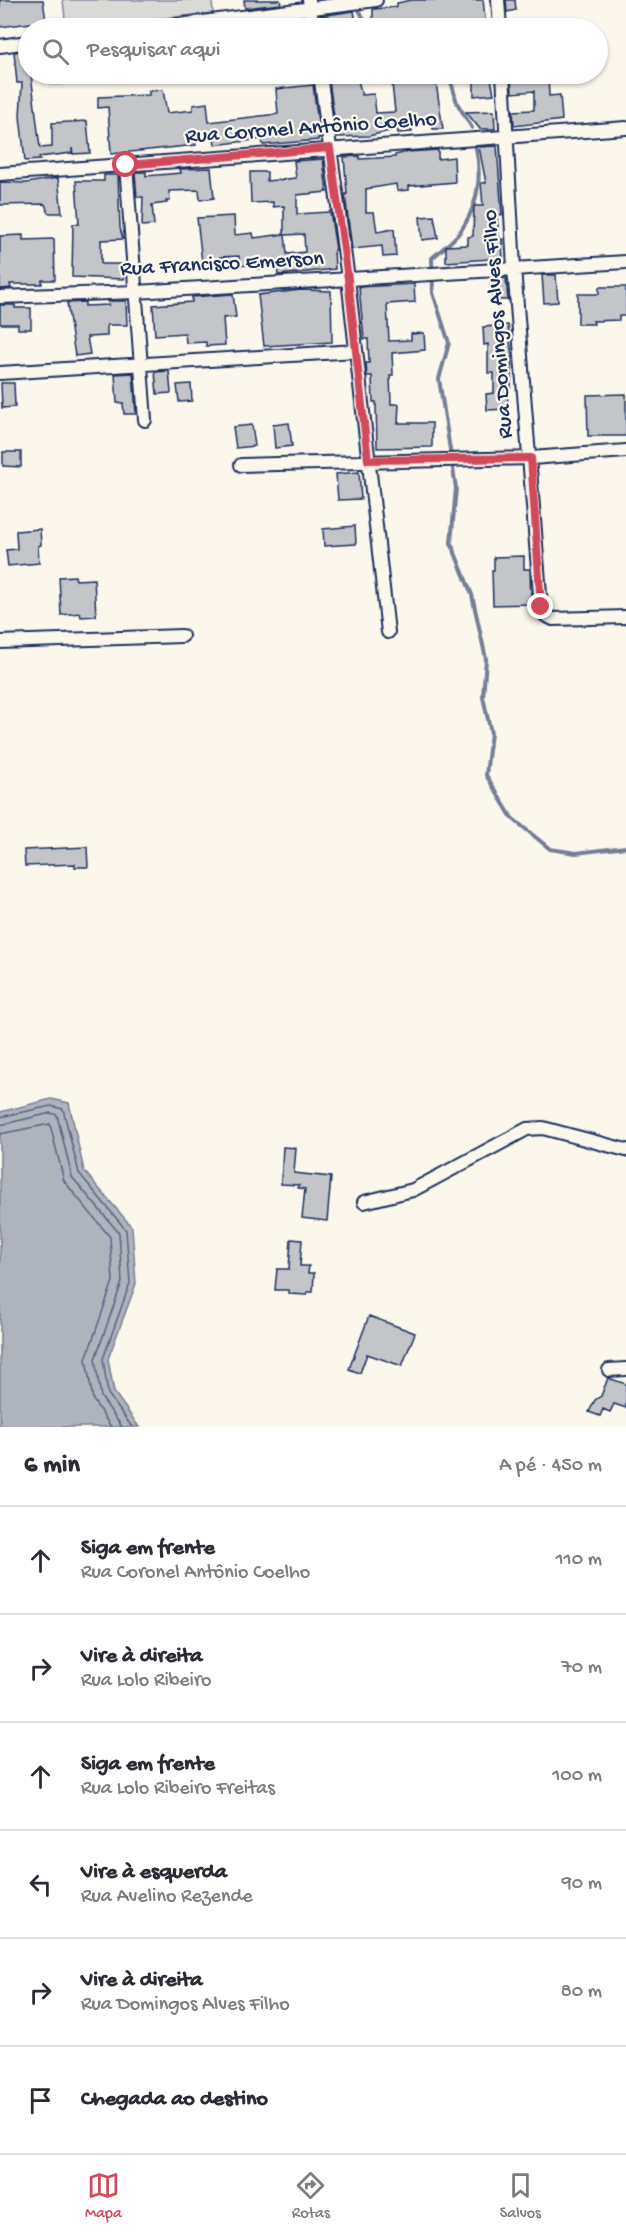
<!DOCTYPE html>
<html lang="pt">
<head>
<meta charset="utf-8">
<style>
  body { margin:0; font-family:"Gochi Hand",sans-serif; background:#f7f7f7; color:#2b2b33 }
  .stop { position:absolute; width:18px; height:18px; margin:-14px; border:4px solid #d1495b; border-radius:50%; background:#fff }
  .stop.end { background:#d1495b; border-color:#fff; box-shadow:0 2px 6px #0008 }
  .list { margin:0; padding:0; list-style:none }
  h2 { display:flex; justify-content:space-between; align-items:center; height:78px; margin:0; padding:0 24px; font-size:26px }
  h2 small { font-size:20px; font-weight:400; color:#7c7c81 }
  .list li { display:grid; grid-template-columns:39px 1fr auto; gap:18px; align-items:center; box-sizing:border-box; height:108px; padding:0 24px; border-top:2px solid #e1e1e2 }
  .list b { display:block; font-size:22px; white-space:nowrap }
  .list p { margin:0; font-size:20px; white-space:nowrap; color:#7c7c81 }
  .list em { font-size:20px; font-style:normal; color:#7c7c81 }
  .icon { flex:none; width:33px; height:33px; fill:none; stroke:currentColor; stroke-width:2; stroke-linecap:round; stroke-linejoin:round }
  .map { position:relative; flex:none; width:626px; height:1427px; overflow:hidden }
  .search { position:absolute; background:#fff; box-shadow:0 2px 4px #0004; left:18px; right:18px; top:18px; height:66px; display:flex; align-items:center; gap:15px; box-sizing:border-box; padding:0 21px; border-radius:33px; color:#7c7c81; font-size:22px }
  .sheet { height:726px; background:#fff }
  nav { display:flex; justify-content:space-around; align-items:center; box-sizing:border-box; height:84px; border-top:2px solid #e1e1e2; background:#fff; font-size:16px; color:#7c7c81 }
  nav a { display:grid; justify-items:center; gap:3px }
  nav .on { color:#d1495b }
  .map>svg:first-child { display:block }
  .green { fill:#dadad7; stroke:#7a849a; stroke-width:1.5 }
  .water { fill:#afb3bb; stroke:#747e96; stroke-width:1.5 }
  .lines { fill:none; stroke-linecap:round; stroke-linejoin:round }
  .shore { stroke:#566483; stroke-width:1.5 }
  .stream { stroke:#747e96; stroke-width:4 }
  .building { fill:#c3c5c9; stroke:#1b2f5e; stroke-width:1.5; fill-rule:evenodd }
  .street-casing { stroke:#1b2f5e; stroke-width:16 }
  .street { stroke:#fbf7ec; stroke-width:12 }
  .route { stroke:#d1495b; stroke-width:8 }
  .labels { text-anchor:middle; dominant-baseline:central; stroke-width:4.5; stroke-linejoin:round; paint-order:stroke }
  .street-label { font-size:22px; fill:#1b2f5e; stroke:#fbf7ec }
</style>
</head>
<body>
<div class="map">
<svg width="626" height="1427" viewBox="0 0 626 1427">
  <rect width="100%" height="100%" fill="#fbf7ec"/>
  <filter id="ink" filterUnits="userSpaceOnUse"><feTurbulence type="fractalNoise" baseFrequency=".0167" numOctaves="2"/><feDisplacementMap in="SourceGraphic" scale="12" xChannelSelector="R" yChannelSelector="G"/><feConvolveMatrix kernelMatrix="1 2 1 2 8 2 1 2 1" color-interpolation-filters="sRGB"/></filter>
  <g filter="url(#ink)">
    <path class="green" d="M63,0H212L213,13L66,28Z"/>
    <path class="water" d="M51,1099L69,1103L84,1171L132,1227L136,1284L108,1359L114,1392L139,1427H0V1112Z"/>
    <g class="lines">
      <path class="shore" d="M0,1117L51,1106L63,1109L79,1173L126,1230L130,1283L103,1359L108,1394L132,1427
        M0,1125L51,1113L57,1115L72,1177L119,1233L122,1282L95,1359L101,1397L122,1427
        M0,1134L50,1124L64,1181L110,1237L113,1281L86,1359L93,1400L111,1427"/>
      <path class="stream" d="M357,6L365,21V28
        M449,74L457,103L472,128
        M476,148C482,176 478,204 462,229C455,240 442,249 432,258L433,293L449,343L439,379L456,488L451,543L472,595L486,659L483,697L491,733L486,775L512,818L550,849L576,853L626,847"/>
    </g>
    <path class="building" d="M0,0H43L46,21L0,27Z
      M244,0H280L281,4L245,8Z
      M411,0H483L486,28H387L386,24L373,27V9L397,7V3Z
      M506,0H515L516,10L507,12Z
      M354,11L357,28H321L320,16Z
      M282,20L283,28H263L262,23Z
      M28,50V74H31L40,148L52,147V123L87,121L90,153L73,154L72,148V153L39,157L40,160L25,161L20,116L22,83H17L14,52Z
      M50,74H63V84H51Z
      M328,74H356L362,95L374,94L376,113L395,112L391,74H405V76H435L443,129H433L432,120L410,119L412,132L398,133L397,129L369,136L337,137Z
      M474,74H490L494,94L474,96Z
      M511,76H548L549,96L560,95L562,120L514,126L513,111L534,110V91L512,93Z
      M313,85L320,138H318V140L263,145L262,139L215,145L214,136L195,138L196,145L111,154L108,107L98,108V97L149,95V91L163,90L167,113L193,110V105L207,103L209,122L278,114L276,89Z
      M494,111L495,129H480L466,112Z
      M497,146L502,215L497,214L499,239H502L503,261L490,262V259L446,262V246L468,245V237L473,236L474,206H483L481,183H486L479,147Z
      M438,150V159L454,157L455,182L409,186V190L397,191L396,184L366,189V212H374L377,232L394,229L396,256L383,257L382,246L352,249L345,194H347L344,157L359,156L360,159L395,157V155L407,152Z
      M323,159L327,192L297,195V214L329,212V213L330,211L336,250H334L335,269L278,275L277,267L257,269L256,264L240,266L239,256L220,257L221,266L211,267V261L202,262L197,218L234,216L235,235L253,233L254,238L284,234V206L273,207V202L251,203L250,172H267V181L296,178L294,161ZM304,234L305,252L287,254L285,235Z
      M211,168L214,198L200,200L199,190L169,191L170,201H166L167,203L152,205L154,225L142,226L143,197H137L135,172H146V176L181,173L180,169Z
      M104,175H118L120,228L123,239L101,240V264H125L124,279L72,277L73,224H79L76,181H104Z
      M58,178L62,213H48L45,204L0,205V182L26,183Z
      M434,216L438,238L422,240L420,217Z
      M23,235V240L54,239L55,280H42V284H10L11,288L0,289V236Z
      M542,275H556L558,302L544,303Z
      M506,278L508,300H492L491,279Z
      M414,284L415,302L387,304L389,341L411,340V334L424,333L425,350L392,353L393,375H390L391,404H399L398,423H432V447L377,448L376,402H373L372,376H367L366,363H369L368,339H364L359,287Z
      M599,287H626V316H619V320L593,321L594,324H578V294H599Z
      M301,290L331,291L332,342L264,346L258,295Z
      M233,294L236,317L223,318L225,345L206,346V342L186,343L185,333L155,335L153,305L192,302V297Z
      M108,301H126L127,325H107V336L87,337L90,354L75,356L67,303L85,302V306L109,305Z
      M0,305H15V308H31V329H18V324H0Z
      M508,325L512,356L511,387H507L508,409L487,410L486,394L494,393V373H488V344L484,345L483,327Z
      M169,371L171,393L157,394L155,372Z
      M133,373L136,414H124L123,403H117L115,374Z
      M1,383H14L15,407L2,408Z
      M191,384L192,401L179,402L177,385Z
      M626,394V436H588L587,395Z
      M289,423L292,446L275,448L273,425Z
      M252,425L255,446L236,448L233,427Z
      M3,452H21V467L3,466Z
      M359,472L361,499L338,500L336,474Z
      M355,526L356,544L324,546L323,529Z
      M40,529L41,545L38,546L39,563L8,566L6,550L17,549L16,531Z
      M524,556V569H530L531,604L493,605L492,570H494V557Z
      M75,576L76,580L94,579L96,616L81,617L80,613L61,615L59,577Z
      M87,847L88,867H75V864L25,866L24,850Z
      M283,1147L296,1148L294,1173L331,1177L327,1221L302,1218L305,1189L298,1188L299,1185L281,1184Z
      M291,1239L302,1240L300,1266H309L308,1273H314L313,1292H307V1295L289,1294V1290H275L277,1269H289Z
      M369,1316L415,1333L402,1366L367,1354L360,1373L349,1369Z
      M608,1378L626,1384V1408L614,1404L610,1412L603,1409L600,1416L589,1412L595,1400L601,1396Z"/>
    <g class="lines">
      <defs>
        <path id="street" d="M309,0L313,28
          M498,0L500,28
          M155,28L376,0
          M0,46L28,42
          M320,74L348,279L388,632
          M503,74L514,268L541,607L545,615L553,619L626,617
          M126,165L145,420
          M0,174L626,128
          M0,297L136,292L626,262
          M0,373L356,351
          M241,465L531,458L626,451
          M0,642L182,636
          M364,1202L413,1190L527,1129L543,1128L626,1150
          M609,1370L626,1369"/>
      </defs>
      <use href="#street" class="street-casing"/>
      <use href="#street" class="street"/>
    </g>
  </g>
  <g class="lines" filter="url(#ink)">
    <path class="route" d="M126,165L330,148L348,279L368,460L531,458L541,607"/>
  </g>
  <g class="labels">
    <g class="street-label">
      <text transform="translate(311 129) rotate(-4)">Rua Coronel Antônio Coelho</text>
      <text transform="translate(222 265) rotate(-3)">Rua Francisco Emerson</text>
      <text transform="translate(499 324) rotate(-94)">Rua Domingos Alves Filho</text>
    </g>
  </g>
</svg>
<div class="stop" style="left:126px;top:165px"></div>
<div class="stop end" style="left:541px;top:607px"></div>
<div class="search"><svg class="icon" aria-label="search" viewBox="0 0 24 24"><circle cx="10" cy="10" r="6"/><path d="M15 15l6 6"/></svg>Pesquisar aqui</div>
</div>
<section class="sheet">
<h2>6 min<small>A pé · 450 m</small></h2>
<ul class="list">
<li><svg class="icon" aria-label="ahead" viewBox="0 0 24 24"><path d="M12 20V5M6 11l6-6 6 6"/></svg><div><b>Siga em frente</b><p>Rua Coronel Antônio Coelho</p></div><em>110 m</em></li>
<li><svg class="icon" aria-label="right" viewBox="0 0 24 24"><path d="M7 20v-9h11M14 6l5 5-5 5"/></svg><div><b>Vire à direita</b><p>Rua Lolo Ribeiro</p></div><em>70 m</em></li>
<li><svg class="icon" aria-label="ahead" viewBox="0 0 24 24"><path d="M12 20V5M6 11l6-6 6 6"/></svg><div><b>Siga em frente</b><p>Rua Lolo Ribeiro Freitas</p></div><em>100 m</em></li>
<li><svg class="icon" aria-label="left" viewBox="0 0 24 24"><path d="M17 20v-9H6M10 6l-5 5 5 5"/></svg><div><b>Vire à esquerda</b><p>Rua Avelino Rezende</p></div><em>90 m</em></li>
<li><svg class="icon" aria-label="right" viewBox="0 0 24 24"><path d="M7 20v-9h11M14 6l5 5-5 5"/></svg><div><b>Vire à direita</b><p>Rua Domingos Alves Filho</p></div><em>80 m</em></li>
<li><svg class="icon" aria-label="arrive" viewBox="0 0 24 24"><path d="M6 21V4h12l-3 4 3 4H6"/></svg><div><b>Chegada ao destino</b></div></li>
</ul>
</section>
<nav>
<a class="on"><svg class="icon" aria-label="map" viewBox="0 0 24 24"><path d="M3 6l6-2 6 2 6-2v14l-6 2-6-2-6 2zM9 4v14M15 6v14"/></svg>Mapa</a>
<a><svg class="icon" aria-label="directions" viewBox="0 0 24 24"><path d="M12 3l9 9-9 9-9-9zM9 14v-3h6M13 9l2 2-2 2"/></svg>Rotas</a>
<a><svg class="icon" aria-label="saved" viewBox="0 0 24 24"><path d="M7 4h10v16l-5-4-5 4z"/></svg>Salvos</a>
</nav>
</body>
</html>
